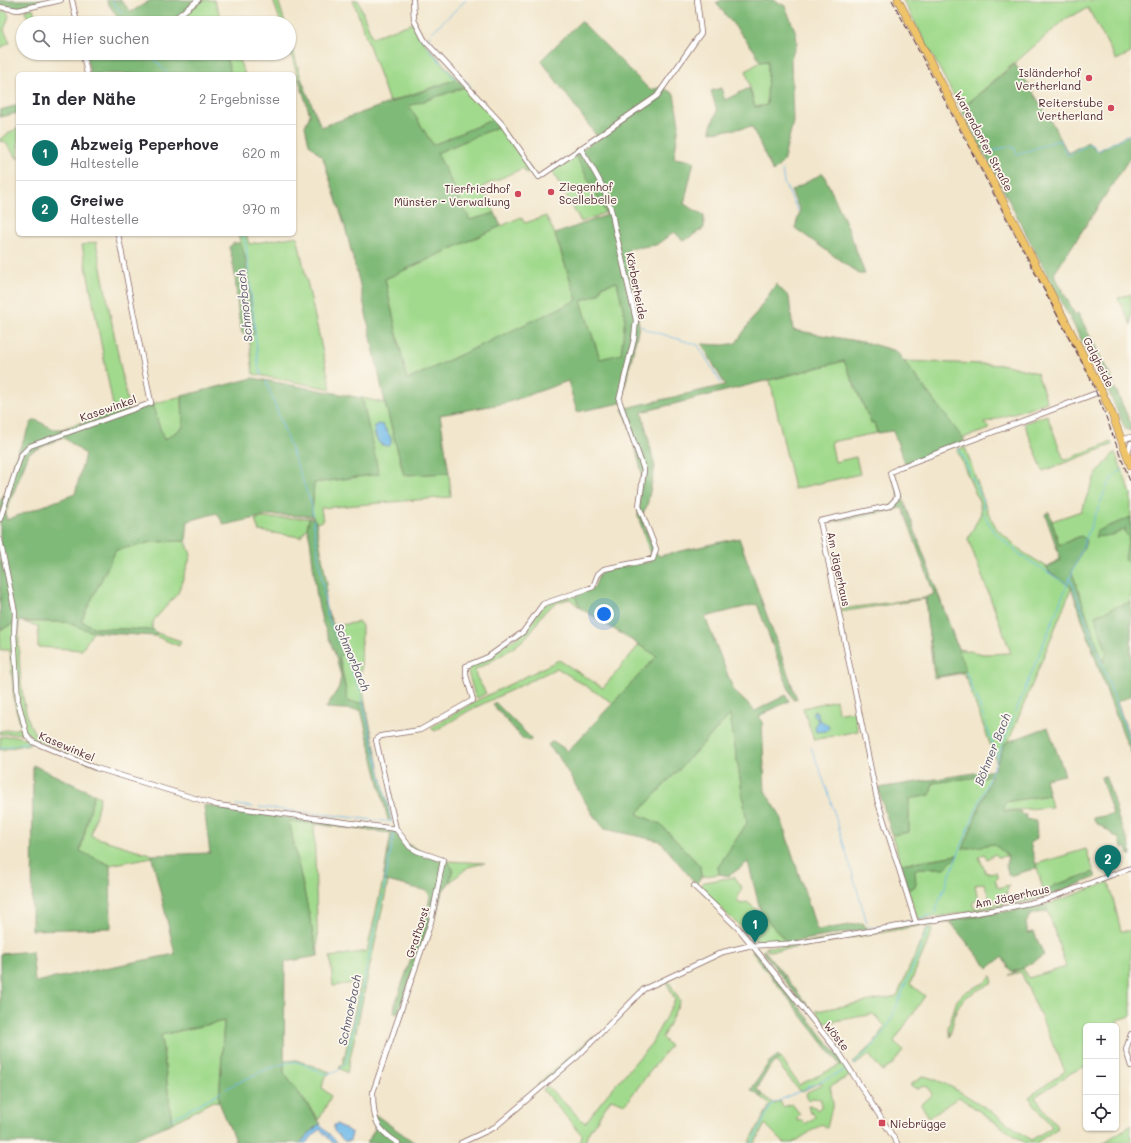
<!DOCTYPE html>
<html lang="de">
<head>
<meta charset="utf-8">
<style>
  body { margin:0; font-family:Mali,sans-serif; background:#f7f7f7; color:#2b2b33 }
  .controls { position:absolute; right:12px; bottom:12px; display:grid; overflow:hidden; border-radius:6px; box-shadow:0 1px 3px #0004 }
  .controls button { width:36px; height:36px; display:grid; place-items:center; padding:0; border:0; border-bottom:1px solid #e1e1e2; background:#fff; color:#2b2b33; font:20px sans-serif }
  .you { position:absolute; left:604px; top:614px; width:14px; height:14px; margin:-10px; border:3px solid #fff; border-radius:50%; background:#1a73e8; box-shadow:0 0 0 6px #1a73e833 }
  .badge { display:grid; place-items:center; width:26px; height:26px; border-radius:50%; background:#0f766e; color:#fff; font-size:13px; font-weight:700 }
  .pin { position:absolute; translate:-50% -33px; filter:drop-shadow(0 1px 2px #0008) }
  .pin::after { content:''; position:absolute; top:21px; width:14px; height:12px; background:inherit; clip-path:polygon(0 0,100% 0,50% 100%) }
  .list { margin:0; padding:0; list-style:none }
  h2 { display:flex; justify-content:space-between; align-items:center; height:52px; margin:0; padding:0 16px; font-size:17px }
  h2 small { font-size:13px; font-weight:400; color:#7c7c81 }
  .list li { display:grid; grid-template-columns:26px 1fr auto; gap:12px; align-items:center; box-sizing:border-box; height:56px; padding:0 16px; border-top:1px solid #e1e1e2 }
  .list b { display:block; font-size:15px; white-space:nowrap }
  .list p { margin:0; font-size:13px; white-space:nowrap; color:#7c7c81 }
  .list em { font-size:13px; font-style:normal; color:#7c7c81 }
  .icon { flex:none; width:22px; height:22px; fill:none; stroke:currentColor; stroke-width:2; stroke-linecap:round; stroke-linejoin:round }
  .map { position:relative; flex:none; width:1131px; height:1143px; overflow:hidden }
  .search { position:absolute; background:#fff; box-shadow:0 1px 3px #0004; left:16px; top:16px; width:280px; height:44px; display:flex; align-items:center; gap:10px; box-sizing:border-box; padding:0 14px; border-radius:22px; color:#7c7c81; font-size:15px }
  .panel { position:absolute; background:#fff; box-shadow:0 1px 3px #0004; left:16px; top:72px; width:280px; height:164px; border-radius:6px }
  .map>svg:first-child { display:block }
  .green { fill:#a1da8d; stroke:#767c5c; fill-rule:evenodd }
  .forest { fill:#80ba78; stroke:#656c52; fill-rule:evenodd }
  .water { fill:#70bae9; stroke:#5d6c8a }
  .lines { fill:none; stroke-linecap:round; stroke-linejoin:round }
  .stream { stroke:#70bae9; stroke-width:1 }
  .street-casing { stroke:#856563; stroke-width:6 }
  .primary-casing { stroke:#856563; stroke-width:8 }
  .street { stroke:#fff; stroke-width:4.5 }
  .primary { stroke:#efc469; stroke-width:7 }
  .rail { stroke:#4a1f2b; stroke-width:1; stroke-dasharray:6 3; stroke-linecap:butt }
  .poi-dot { fill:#d1495b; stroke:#fbf7ec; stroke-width:1.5 }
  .labels { text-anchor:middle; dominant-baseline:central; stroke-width:3.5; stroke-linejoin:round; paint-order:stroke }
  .poi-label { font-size:11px; fill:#4a1f2b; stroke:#fbf7ec; text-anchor:end }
  .street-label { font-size:11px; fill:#4a1f2b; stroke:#fbf7ec }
  .water-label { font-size:12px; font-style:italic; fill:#57556e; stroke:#fbf7ec }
</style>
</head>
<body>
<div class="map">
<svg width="1131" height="1143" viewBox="0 0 1131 1143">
  <rect width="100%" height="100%" fill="#fbf7ec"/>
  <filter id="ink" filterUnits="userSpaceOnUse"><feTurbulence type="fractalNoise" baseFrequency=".025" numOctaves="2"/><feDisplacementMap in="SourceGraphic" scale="8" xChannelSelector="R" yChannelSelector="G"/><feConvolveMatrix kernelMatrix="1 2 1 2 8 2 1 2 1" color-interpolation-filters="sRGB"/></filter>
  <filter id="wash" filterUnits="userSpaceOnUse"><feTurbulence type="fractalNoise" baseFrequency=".012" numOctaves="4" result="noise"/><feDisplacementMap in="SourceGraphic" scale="16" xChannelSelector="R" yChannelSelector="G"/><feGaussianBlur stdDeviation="0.9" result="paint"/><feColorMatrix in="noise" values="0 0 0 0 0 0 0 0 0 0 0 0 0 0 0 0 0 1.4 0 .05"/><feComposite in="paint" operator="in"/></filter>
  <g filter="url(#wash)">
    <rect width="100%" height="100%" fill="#f2e6cc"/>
    <path class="green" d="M204,0H214L224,23H174Z
      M273,0H278L285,23H281Z
      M353,0H358L372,37L413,23L424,42L457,79L389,102Z
      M903,0H1131V53L1116,60L1088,8L1067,18L961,109Z
      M33,8L37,23H30V21L24,11Z
      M0,10L7,12L9,16L4,30L10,43L0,48Z
      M289,37L301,78L299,80L289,48Z
      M225,53H236L245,74H231Z
      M768,61L767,105L755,107L746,71L760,62Z
      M465,87L494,119L433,145L409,106Z
      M500,126L533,172L527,174L523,168L482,187L495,213L470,220L437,153Z
      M17,128L18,130V159L4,141L0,142V139Z
      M575,155L607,212L581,222L552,171Z
      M546,216L554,232L577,300L407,380L385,279L521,217L525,223Z
      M238,234H246L249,244L297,236L331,389L253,374L249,336L254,333L245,257Z
      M96,242L129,410L114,411L82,245Z
      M617,282L625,317L622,354L600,359L581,301L599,294L602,286Z
      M1131,294V325L1118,298Z
      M844,361L871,423L874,422L877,433L831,442L835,462L856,457L860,474L794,489L770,380Z
      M904,361L1007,365L1037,373L1047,402L984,423L990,429L962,438Z
      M182,396L183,427L164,440L152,404Z
      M362,398L385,403L404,475L449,473L451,497L321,508L323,521L316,523L312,516L314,483L378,474ZM377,424L391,438L381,444L375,437L374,427Z
      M1047,415L1064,460L1111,442L1112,445L1043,471L1024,423Z
      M965,447L988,513L997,529L1024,553L1047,567L1062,557L1081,536L1059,545L1052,521L1081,511L1095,476L1115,452L1131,494V695L1114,701L1072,587L1008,743L1005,744L997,763L964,673L934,678L925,599L840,612V609L939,596L958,649L984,654L1011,653L968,539L981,513L980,504L957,450Z
      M261,518H309L307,528L301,537L259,531L255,520Z
      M186,541L191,555L178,593L154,620L151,630L95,628L81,621L116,550L153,542Z
      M575,596L580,608L570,599C539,606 544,619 525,638C511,651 492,661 475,670L476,676L486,693L477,698L475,696L468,672L469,667L524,633L544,605L555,600Z
      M19,621C18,648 19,723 40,739C57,752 81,758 101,766L102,768L66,754L32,738L28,733L0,734V731L21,728L14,701L10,650H0V630Z
      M22,622H65L93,632L82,650L38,647V626Z
      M359,622L362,626L361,674L365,703L348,702L334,626Z
      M157,633L181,641L179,646L155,636Z
      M639,645L657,656L613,703L557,668L470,710L435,731L432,729V727L476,701L559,660L603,688Z
      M836,700L838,712L841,713L854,711L858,731L814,740L803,708Z
      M730,715L747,823L718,867L719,874L701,877L700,866L660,824L637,814Z
      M15,736L25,738L30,744L0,750V737Z
      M993,775L964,848L994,844L1008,856L998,857L995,854L987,859L984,854L979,857L986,873L996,872L998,878L995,880L998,888L1009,885L1005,898L990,900L984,883L975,885L978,900L973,902V907L978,908L1003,902L1004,906L918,920L908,890L916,885L914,870L918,868H940L957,855L901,864L892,835L909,832V799L930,795L933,783Z
      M94,794L100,797L91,836L153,855L152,857L110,865L80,852Z
      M1049,795L1052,807L1004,811L1005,802Z
      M294,820L314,823L318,956L289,821Z
      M1086,849L1094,872L1055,885L1044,893L1036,864Z
      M447,861L485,863L468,867L449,883L453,869Z
      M735,877L742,888L737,900L741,904L747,902L761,913L787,943L756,941L703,892L702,884L704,882Z
      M383,880L388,882L347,1073L339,1068L343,1063L361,982L333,986L330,957L367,951Z
      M1109,882L1121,931H1131V1016L1118,1020L1120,1029L1116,1034V1026H1086V1066L1071,1073L1035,1097L1058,1128L1036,1143H1025L959,1097L929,1117L921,1105L932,1095L929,1088L924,1086L917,1089L910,1085L924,1076C954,1083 1005,1121 1031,1140L1052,1127L1029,1097L1065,1071L1021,972L1009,975L1023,968L1028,978L1066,967L1046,905Z
      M1000,910L997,912L941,923L933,926L924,925L788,949L768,951L765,947L789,946Z
      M927,927L933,929L910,984L925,996L894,1041L903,1051L891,1066L882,1071L869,1055L855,1065L852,1063L874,1043L885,1026L873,1014L825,1023L816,1011L897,996Z
      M991,976L993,982C958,1001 958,998 950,1037L948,1028L957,1000L965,992L984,983Z
      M668,980L680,1001L662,1038L670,1046L625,1104L611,1099L587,1135L585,1143H580L582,1135L543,1090L547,1086L585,1123L605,1097L651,1044L675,1000L666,981Z
      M224,1021L219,1102L213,1101L172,1123L161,1035Z
      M592,1037H594L565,1066L538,1087V1084Z
      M781,1058L799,1085L844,1063L852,1075L830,1086L833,1103L827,1128L822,1124L793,1143H784L765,1124L755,1143H749L770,1105L761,1097L763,1095L774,1104L780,1101L783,1107L792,1104L800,1114L797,1117V1121L802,1120L805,1124L815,1117L813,1113H810L808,1106L815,1107L817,1110L821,1107V1099L812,1098L809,1101L806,1095L807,1092L822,1085L821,1082L800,1092L776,1061Z
      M296,1060L330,1072L324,1079L322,1088L331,1096L319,1120L284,1073V1061Z
      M1131,1125V1143H1103Z"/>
    <path class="forest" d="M0,0H52L19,8L0,6Z
      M106,0H121L131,12L151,0H204L174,23H121Z
      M722,0H774L785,6L796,33L797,43L791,58L793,122L783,162L773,172L752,127L711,132V126L717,111L711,91L721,88L725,100L749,88L755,107L767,105L768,61L760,62L754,50L716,3Z
      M581,21L650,90L662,87L674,94L679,124L674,158L694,161L684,204L704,215V228L684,241L674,232L656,245L628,249L639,326L621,403L577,412L568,381L506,403L440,415L449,473L404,475L385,403L360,285L345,227L323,158L309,144L305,126L310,115L299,80L301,78L321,127L457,79L465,87L409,106L433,145L494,119L500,126L437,153L470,220L495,213L501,226L385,279L407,380L577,300L555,234L607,215L575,155L598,138L541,60ZM617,282L625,317L621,354L600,359L581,301L599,294L602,286Z
      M86,53H225L231,74H90Z
      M1015,64L1051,121L1068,153L1088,142L1098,151L1127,135L1131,137V156L1054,274L1075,315L1078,313L1114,383L1106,387L961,109Z
      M18,105V113L0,117V110Z
      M823,173L847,225L865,274H859L795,228L800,211L791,191Z
      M234,243H241L245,257L255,333L249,336L242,333C235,305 238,275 229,247Z
      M776,284L789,297L793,330L868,343L896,351L965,441L905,464L893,431L877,433L874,422L871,423L844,361L642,412L655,467L647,506L641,516L654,550L659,556L739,538L797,699L793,700L757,604L705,617L734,691L755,711L786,695L789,701L759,716L762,721L765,791L779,813L817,930L863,923L866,929L787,943L761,913L748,862L729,876L719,874L718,867L747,823L730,715L637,814L660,824L700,866L701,877L696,884L660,841L605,829L593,815L560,759L548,745L553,741L568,751L657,656L580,608L575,596L594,588L599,575L605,570L650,562L648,556L650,554L638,515L642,473L627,418L622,409L725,385L702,344L724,345L736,343Z
      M253,378L362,398L379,474L314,483L312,516L270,515L224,525L217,513L188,521L186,541L153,542L116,550L81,621L95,628L151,630L152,628L157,633L155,636L93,632L65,622L19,621L0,630V502L11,480L15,458L32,422L36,420L53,429H62L114,411L129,410L152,404L164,440L183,427L182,396ZM63,437L85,454L75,494L6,520V512L29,453Z
      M1115,388L1131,424V431L1125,429L1108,390Z
      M894,473L966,671L936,677L927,622L926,599V597L934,594L903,508L823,524L822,523L889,507L898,500L899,495L892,476Z
      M1049,512L1059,545L1081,536L1087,540L1072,572L1103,662L1107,653L1095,616L1115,607L1131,602V696L1117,702L1131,741V753L1109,698L1071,587L1049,572L1047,567L1061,560L1045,514Z
      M1131,517V564L1125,559L1129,537L1124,532L1126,528L1113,535L1095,537L1097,531Z
      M309,518H314L316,523L327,584L324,604L345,650L339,658L348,702L365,703L391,820H388L361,710L326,708L339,687L341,676L335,654L322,621L317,598L310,539L307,528Z
      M495,702L532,739L530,741L523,739L493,705Z
      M1048,727L1065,775L1045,779L1049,795L1005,802L1004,811H1021L1022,815H1026L1027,819L1036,821L1037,838L1030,843L1037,868L1009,876L1006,865L1008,856L994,844L963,849L992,775L933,783L930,795L909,799V832L892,835L878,788L994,770L1005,743Z
      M33,765L94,794L80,851L110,865L111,928L32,930Z
      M1105,776C1111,790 1114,803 1118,817C1122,831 1131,841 1131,855H1129L1127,848H1122L1119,839L1095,822L1093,818L1113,814L1101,777Z
      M206,805L241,812L395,830L405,843L438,860L447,861L453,869L449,883L442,892L436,915L431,918L398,1014L394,1013L395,1004L427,914L430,896L427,891L383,880L391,833L289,821L318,956L285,962L284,1073L321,1124L315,1127L300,1143H236L219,1102L224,1021L161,1035L172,1123L125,1143H0V954L32,951L35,982L175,954L152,857L153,855L210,853L204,806Z
      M958,855L945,868H918L915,870L916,885L908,890L901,864Z
      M1094,872L1096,877L1045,898L1010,905V902L1044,893L1055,885Z
      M1046,905L1048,911L1030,915L1026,923L1028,933L1034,932L1044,955L1023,968L1012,972L1002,957L988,968L949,921Z
      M752,949L755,951L844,1063L840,1065L752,952Z
      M764,950L811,1009L810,1013L762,951Z
      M778,1055L781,1058L770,1066L757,1089L763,1095L761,1097L751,1090L769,1062Z
      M373,1115H376L415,1143H367L375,1129Z"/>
    <path class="water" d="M377,424L383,425L391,438V444L389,446C377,446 377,439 374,430Z
      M814,711L817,713L819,720L828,725L829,728L826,731L816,732L815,726L818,720L812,713Z
      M319,1124L338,1143H333L320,1129L306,1143H300Z
      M337,1124L352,1133L350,1141H344L334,1131V1125Z"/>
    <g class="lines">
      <path class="stream" d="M112,0L129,23
        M417,34L423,41
        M426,45L454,78
        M438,50L429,38L431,33L466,0
        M439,51L473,89
        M149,53L168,74
        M989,152L1010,146L1014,148L1017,154H1019L1059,140L1068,155L1089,144L1093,145L1097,151L1130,134
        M782,170L784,183L798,211
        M242,234L246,245L259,370L262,375
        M641,325L645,329L698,345L721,383
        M266,381L311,503L313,515
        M959,448L983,502V510
        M1117,474L1123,469
        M984,514L993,531L1023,557L1067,584
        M313,519L327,615L360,691L392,822
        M1070,577L1131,743
        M1066,588L1107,486L1114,476
        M966,672L974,693
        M976,696L997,756
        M811,747L829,795L867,923
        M0,748L28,742
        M236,805L253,807
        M259,807L392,822
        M918,919L934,914L1065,590
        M868,927L873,928L911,921
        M853,1065L876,1043L889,1024L929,928
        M226,1089C247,1078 268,1067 291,1062C309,1059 327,1090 346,1062L385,883L394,832
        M170,1120L221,1092
        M752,1143L772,1104L847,1069"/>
    </g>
  </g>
  <g filter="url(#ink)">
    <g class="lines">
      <defs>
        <path id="street" d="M72,0L77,23
          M413,0L414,20L425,41L502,124L539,177L657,96L701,33L697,0
          M0,7L18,10L61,0
          M169,23L198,0
          M83,53L87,74
          M1122,440L1131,437
          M1127,455L1131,443
          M0,519L21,455L30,446L151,403L118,234
          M0,540L15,612L14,633L18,701L27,736L33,742L96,768L217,805L396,829
          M694,886L739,929L840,1054L897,1143
          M916,923L877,799L820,521L889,506L896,499L897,496L890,473L900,467L1102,391
          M1131,1034L1126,1050L1131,1066
          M398,1143C375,1129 373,1118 373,1092L431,922L443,860L417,851L410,847L396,829L376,740L381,736L420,730L473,700L466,675V666L488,657L523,632L543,604L593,587L598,574L604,569L653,559L656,549L639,506L644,470L619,400L634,339L636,320L614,224C610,195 596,174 581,149
          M461,1143L495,1127L578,1056L644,989L723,952L748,946L799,943L1011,907L1047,899L1131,868"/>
        <path id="primary" d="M898,0L1097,382L1112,414L1131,466"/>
      </defs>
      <use href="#street" class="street-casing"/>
      <use href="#primary" class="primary-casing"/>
      <use href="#street" class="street"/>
      <use href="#primary" class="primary"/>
      <path class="rail" d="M892,0L1090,378L1103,409L1131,484"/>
    </g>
  </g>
  <g class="poi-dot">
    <circle cx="1089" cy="78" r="4"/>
    <circle cx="1111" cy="108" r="4"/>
    <circle cx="551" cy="192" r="4"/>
    <circle cx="518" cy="194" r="4"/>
    <rect x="878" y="1119" width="8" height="8" rx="2"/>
  </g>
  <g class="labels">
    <g class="poi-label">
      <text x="1081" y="72">Isländerhof<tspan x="1081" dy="13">Vertherland</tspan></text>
      <text x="1103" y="102">Reiterstube<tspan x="1103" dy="13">Vertherland</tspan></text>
      <text x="559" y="186" text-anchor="start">Ziegenhof<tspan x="559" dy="13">Scellebelle</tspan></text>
      <text x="510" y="188">Tierfriedhof<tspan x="510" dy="13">Münster - Verwaltung</tspan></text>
      <text x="890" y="1123" text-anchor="start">Niebrügge</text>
    </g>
    <g class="street-label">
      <text transform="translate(984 141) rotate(62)">Warendorfer Straße</text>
      <text transform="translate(637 286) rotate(79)">Körberheide</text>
      <text transform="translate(1099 362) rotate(63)">Galgheide</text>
      <text transform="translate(108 408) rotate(-19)">Kasewinkel</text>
      <text transform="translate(839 569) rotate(78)">Am Jägerhaus</text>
      <text transform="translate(67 746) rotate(23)">Kasewinkel</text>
      <text transform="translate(1012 896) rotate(-12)">Am Jägerhaus</text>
      <text transform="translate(417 932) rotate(-72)">Grafhorst</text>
      <text transform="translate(837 1036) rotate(52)">Wöste</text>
    </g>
    <g class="water-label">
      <text transform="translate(244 306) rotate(-96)">Schmorbach</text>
      <text transform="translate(353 657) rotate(67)">Schmorbach</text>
      <text transform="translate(992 749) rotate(-68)">Böhmer Bach</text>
      <text transform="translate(349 1010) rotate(-78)">Schmorbach</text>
    </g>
  </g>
</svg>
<div class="controls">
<button>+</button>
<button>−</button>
<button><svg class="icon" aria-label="locate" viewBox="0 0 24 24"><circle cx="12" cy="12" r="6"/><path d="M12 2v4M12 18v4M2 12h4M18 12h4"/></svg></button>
</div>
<div class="you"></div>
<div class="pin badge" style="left:755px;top:943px">1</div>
<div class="pin badge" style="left:1108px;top:878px">2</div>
<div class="search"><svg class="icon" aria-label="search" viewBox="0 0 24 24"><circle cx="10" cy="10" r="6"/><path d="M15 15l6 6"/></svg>Hier suchen</div>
<section class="panel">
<h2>In der Nähe<small>2 Ergebnisse</small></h2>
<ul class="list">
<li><span class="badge">1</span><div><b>Abzweig Peperhove</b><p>Haltestelle</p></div><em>620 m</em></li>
<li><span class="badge">2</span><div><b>Greiwe</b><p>Haltestelle</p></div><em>970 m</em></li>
</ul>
</section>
</div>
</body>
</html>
